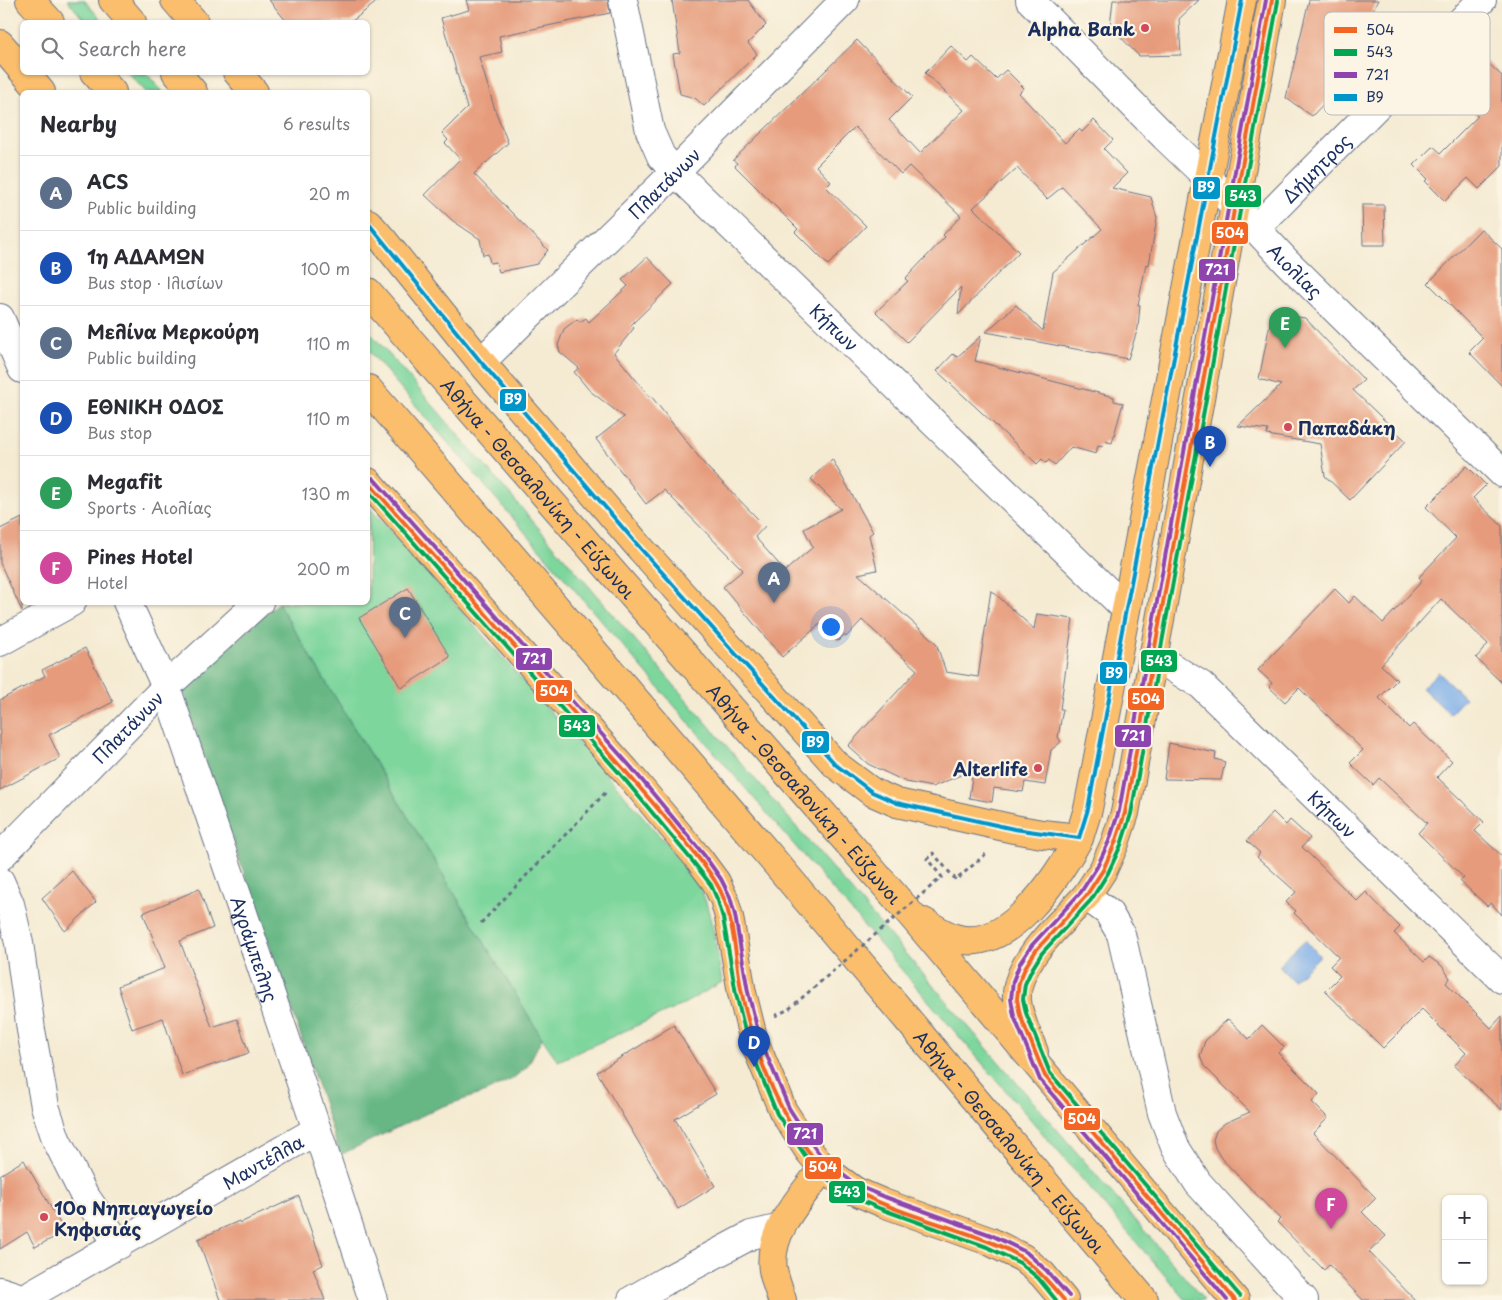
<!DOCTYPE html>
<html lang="en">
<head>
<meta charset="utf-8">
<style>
  body { margin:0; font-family:"Playpen Sans",sans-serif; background:#f7f7f7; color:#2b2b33 }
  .controls { position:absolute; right:15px; bottom:15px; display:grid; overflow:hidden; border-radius:8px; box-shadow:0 1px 4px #0004 }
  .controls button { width:45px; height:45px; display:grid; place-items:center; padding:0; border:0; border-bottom:1px solid #e1e1e2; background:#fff; color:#2b2b33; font:25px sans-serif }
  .you { position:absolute; left:830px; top:626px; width:18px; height:18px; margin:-12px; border:4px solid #fff; border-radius:50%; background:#1a73e8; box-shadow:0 0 0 8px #1a73e833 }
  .badge { display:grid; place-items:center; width:32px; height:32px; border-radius:50%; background:#d1495b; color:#fff; font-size:16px; font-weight:700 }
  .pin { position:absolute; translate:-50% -41px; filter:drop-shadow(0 1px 2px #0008) }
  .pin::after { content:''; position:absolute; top:26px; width:18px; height:15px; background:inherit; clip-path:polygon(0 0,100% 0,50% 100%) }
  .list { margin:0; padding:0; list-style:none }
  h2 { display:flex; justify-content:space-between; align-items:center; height:65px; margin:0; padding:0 20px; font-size:21px }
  h2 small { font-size:16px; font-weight:400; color:#7c7c81 }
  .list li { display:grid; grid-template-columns:32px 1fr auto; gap:15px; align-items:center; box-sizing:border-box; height:75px; padding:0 20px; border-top:1px solid #e1e1e2 }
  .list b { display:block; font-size:19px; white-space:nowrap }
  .list p { margin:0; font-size:16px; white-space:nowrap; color:#7c7c81 }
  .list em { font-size:16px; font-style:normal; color:#7c7c81 }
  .icon { flex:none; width:28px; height:28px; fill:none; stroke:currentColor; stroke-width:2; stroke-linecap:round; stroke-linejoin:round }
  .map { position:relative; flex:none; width:1502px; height:1300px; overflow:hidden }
  .search { position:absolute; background:#fff; box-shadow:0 1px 4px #0004; left:20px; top:20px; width:350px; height:55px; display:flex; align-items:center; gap:12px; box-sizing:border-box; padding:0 18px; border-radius:8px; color:#7c7c81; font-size:19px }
  .panel { position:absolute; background:#fff; box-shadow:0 1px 4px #0004; left:20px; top:90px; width:350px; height:515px; border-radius:8px }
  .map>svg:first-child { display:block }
  .green { fill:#7dd69c; stroke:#4c827d }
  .forest { fill:#66b784; stroke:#407371 }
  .water { fill:#7dafe9; stroke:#4c6fa4 }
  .building { fill:#e69b7c }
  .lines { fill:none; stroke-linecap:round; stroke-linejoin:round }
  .minor-casing { stroke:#677187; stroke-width:30 }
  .major-casing { stroke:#677187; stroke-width:30 }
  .highway-casing { stroke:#677187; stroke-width:30 }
  .path { stroke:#677187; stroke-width:3; stroke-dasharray:4 4; stroke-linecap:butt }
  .minor { stroke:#fff; stroke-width:28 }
  .major { stroke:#fabe6d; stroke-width:28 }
  .highway { stroke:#fabe6d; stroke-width:28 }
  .path-bridge { stroke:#677187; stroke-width:3; stroke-dasharray:4 4; stroke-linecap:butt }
  .bus-1-casing { stroke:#fcf5e5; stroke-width:8 }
  .bus-2-casing { stroke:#fcf5e5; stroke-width:8 }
  .bus-3-casing { stroke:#fcf5e5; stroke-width:8 }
  .bus-4-casing { stroke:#fcf5e5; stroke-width:8 }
  .bus-1 { stroke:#f26522; stroke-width:4 }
  .bus-2 { stroke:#00a651; stroke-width:4 }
  .bus-3 { stroke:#8e44ad; stroke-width:4 }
  .bus-4 { stroke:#0095c8; stroke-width:4 }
  .poi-dot { fill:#d1495b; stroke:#fcf5e5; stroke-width:2 }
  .labels { text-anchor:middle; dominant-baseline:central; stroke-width:4.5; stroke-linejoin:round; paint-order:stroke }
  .poi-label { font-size:18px; font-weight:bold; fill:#1b2f5e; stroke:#fcf5e5; text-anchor:end }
  .street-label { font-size:18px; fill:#1b2f5e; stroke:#fcf5e5 }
  .key { fill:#fcf5e5; stroke:#b8babc; stroke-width:1 }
  .key-label { font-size:14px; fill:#1b2f5e }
  .line-badge { stroke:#fcf5e5; stroke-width:2 }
  .badge-label { font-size:14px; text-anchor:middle; font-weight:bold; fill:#fff }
</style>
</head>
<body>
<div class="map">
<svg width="1502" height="1300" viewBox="0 0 1502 1300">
  <rect width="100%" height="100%" fill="#fcf5e5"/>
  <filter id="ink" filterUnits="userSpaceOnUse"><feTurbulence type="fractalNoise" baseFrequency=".02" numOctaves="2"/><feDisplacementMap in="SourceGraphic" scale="10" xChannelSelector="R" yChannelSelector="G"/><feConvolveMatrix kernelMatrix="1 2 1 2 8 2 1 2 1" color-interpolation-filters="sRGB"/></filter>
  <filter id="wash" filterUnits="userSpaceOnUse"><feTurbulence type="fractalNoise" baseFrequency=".0096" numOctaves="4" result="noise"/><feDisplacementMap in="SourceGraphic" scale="20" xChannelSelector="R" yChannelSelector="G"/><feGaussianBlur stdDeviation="1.12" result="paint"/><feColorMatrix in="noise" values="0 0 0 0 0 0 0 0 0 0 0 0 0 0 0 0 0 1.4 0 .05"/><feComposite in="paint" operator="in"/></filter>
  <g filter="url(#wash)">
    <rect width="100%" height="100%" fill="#f5ebd3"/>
    <path class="green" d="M67,0H84L103,22H86Z
      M128,73H146L163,92H146Z
      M368,330L1204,1300H1186L368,350Z
      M369,507L614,783L697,879C712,911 716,947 722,982L680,1006L558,1061L542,1038L278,603L368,602Z"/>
    <path class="forest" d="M278,603L542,1038L527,1067L512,1079L486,1092L438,1108L340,1155C291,998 231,845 182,688Z"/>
    <path class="water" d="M1438,672L1465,698L1450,714L1422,688Z
      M1305,940L1320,956L1293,981L1279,965Z"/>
    <g id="blocks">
      <path class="building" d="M269,0H379L351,22H287Z
        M466,0H608L610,13L499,36L502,52L479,57L495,110L508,143L474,174L548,250L537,264L499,272L496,262L490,263L488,254L483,255L480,239L453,221L425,195L460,159L445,143L448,140L442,133L467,108L441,18L469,10Z
        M672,0H748L766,25L748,43L757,54L704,106L695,98L680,94L673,54L680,53Z
        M1113,0H1199L1179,19L1181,55L1139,56L1110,26Z
        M1309,0H1378L1364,28L1385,39L1312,116L1286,98Z
        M857,40L912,97L889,120L920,153L964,110L925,73L951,46L968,62L973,57L996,79L1006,70L1024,88L1019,93L1065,143L1079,129L1082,132L1094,120L1113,140L1104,149L1127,173L1112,188L1151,197L1157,218L1149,265L1146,264L1138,305H1140L1138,328L1128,359L986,332L1016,305L1043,331L1053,272L1102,229L1062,187L1047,199L1017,168L973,208L1019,252L958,315L961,287L907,342L876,312L908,281L905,279L945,237L943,235L961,216L909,166L901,174L855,127L816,166L831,182L826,187L866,226L828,265L795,232L798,229L735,166L737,163L733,160Z
        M1487,62L1502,76V166L1479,189L1468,178L1445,201L1425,181L1428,179L1414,165L1433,146L1441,153L1478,116L1456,94Z
        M1362,205H1384L1385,245H1363Z
        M1481,229L1502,249V386L1469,352L1483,338L1428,283Z
        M647,257L673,284L631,325L634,328L614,353L650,397L651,396L705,465L765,526L755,537L785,571L813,547L804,529L841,509L811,479L832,459L873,532L869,535L877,570L858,574L936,643L946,672L978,677L991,590L1034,629L1037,614L1073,619L1060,709H1063L1058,737L1061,742L1051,750L1045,785L1025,782L1023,792L994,788L992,802L969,798L973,770L932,787L906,782L868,764L848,746L917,670L862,620L846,637L844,635L838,641L820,624L782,657L723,587L743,570L664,490L646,504L596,439L624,417L590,391L574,372L579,368L560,352L558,345L564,329L577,319L580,322L586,318L589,322L628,286L622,280Z
        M1272,313L1305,318L1364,380L1353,390L1406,441L1350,500L1325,476L1320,444L1267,435L1268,430L1238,426L1281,385L1259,379Z
        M981,336L975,361L1114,397V401L1123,403L1112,443L1104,441L1103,446L1098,445L1096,454L1071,447L1055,465L1049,460L1046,463L1042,459L1037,464L937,371L953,354L957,357Z
        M1467,466L1486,485L1473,498L1502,526V683L1476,658L1488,644L1441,599L1381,665L1397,680L1379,698L1409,728L1413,724L1452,761L1437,777L1484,822L1475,831L1502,856V915L1491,903L1487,906L1460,881L1464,878L1418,833L1427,823L1379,778L1373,785L1350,763L1363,750L1299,688L1285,702L1269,687L1272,683L1258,670L1335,589L1349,603L1355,596L1383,623L1422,581L1419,577L1456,538L1426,507Z
        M22,518V611L0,563V529Z
        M408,588L450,657L401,688L359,618Z
        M85,648L113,702L49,735L60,758L0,790V700L45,676L42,670Z
        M1169,743L1216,753L1215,759L1225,762L1221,780L1164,779Z
        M1273,812L1286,825L1290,820L1310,838L1302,847L1357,901L1366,892L1400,927L1394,933L1424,962L1429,957L1442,966L1450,978L1446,983L1491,1028L1502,1016V1110L1454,1066L1466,1053L1422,1009L1383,1048L1325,991L1340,976L1330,966L1339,957L1294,913L1296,911L1286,902L1296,892L1257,857L1260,853L1247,841Z
        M72,871L96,902L65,931L42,898Z
        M199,889L213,928L180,941L212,1027L237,1019L249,1053L182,1075L163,1018L132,1029L118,986L165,968L143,913Z
        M1228,1019L1249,1039L1262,1025L1284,1047L1278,1053L1319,1094L1312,1102L1328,1118L1313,1133L1376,1198L1362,1212L1386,1236L1369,1252L1415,1300H1363L1329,1265L1324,1270L1277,1222L1280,1219L1221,1158L1215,1148L1213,1140L1216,1131L1225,1123L1250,1112L1204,1066L1200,1056L1205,1041Z
        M674,1025L716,1094L675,1119L715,1186L678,1209L597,1072Z
        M24,1160L65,1232L35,1247L27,1232L0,1249V1175Z
        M299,1196L323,1265L313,1269L325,1300H220L198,1239L239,1221L240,1223Z"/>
    </g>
  </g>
  <g filter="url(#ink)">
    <use href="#blocks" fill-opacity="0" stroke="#677187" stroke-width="1"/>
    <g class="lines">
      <defs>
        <g id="minor">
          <path id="s1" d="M623,0L650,131L661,156L675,172L1125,608"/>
          <path id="s2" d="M1030,0L1165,137L1208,178L1288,263L1502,473"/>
          <path id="s3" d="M1256,228L1482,0"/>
          <path d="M0,318L22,369"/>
          <path id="s4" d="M481,362L675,172L845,0"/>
          <path id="s5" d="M127,602L166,687L317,1130L373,1300"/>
          <path d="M0,642L72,602"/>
          <path id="s6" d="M1155,657L1201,685L1502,979"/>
          <path id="s7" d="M0,857L166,687L259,602"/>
          <path d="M0,881L10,904L19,943L31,1030L45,1106L56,1139L83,1193L119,1245"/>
          <path d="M1086,896L1108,912L1121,934L1162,1113L1175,1147L1198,1183L1304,1300"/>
          <path d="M0,1291L28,1300"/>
          <path id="s8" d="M26,1299L33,1293L317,1130"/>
          <path d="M632,1300L665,1281L751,1235L781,1228"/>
        </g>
        <path id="major" d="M175,0L194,22
          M0,44L22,70
          M24,72L41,92
          M237,72L254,92
          M368,223L383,240L481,362L641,549L836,765L872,792L897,803L1014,829L1042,834L1079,838L1088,809L1095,773L1242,0
          M368,482L626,771L699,859L716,882L724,899L729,917L742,993L754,1041L783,1111L809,1151L823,1168L855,1191L883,1203L989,1241L1023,1258L1042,1274L1064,1300
          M1086,896L1103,870L1115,843L1125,813L1272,0
          M782,1300C779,1290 775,1281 773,1270C767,1231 802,1197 823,1168"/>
        <g id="highway">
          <path d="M30,0L50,22"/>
          <path d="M113,0L132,22"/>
          <path d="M94,72L112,92"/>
          <path d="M176,72L193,92"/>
          <path id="s9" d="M368,292L912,916L1235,1300"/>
          <path id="s10" d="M368,389L774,861L1144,1300"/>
          <path d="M924,922C934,928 944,935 955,938C1008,955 1058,876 1079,838"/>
          <path d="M1034,1052C1028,1036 1018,1017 1017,1000C1014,962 1062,922 1086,896"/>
        </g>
      </defs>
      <use href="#minor" class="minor-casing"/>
      <use href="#major" class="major-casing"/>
      <use href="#highway" class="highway-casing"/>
      <path class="path" d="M935,883L942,877L927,859L933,853L956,880L988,852
        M481,923L608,790
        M775,1016L789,1009"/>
      <use href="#minor" class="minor"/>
      <use href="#major" class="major"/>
      <use href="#highway" class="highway"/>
      <path class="path-bridge" d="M789,1009L935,883"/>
      <defs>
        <path id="bus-1" d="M368,482C440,563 513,644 585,725C614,758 642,790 670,823C685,842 702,860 715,881C734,910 735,955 741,989C751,1044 782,1126 822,1167C856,1201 924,1218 969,1234C988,1241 1009,1248 1025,1260C1040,1271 1052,1286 1064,1300
          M1235,1300L1045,1076L1020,1015L1017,999L1019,982L1026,966L1037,949L1086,896L1103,870L1115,843L1125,813L1272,0"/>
        <path id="bus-2" d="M368,491L621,775L694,863L711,885L718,901L723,918L736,994L748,1043L777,1114L804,1154L818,1172L853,1197L881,1209L987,1247L1020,1263L1038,1278L1056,1300
          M1240,1296L1050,1073L1026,1013L1023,999L1025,984L1032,969L1042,953L1091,900L1108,873L1121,845L1131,814L1278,1"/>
        <path id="bus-3" d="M373,478L631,767L704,855L721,879L730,897L735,915L748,992L760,1039L789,1108L814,1147L827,1163L858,1186L885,1197L991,1235L1026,1252L1046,1270L1069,1296
          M1227,1300L1040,1080L1014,1016L1011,999L1013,981L1020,963L1032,945L1081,892L1097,867L1109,841L1119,811L1266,0"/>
        <path id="bus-4" d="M368,223L481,362L641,549L836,765L872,792L897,803L1014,829L1079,838L1088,809L1242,0"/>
      </defs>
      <use href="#bus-1" class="bus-1-casing"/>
      <use href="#bus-2" class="bus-2-casing"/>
      <use href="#bus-3" class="bus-3-casing"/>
      <use href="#bus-4" class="bus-4-casing"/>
      <use href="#bus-1" class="bus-1"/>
      <use href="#bus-2" class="bus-2"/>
      <use href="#bus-3" class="bus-3"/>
      <use href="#bus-4" class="bus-4"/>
    </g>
  </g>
  <g class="poi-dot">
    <circle cx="1145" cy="28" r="5"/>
    <circle cx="1288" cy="427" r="5"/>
    <circle cx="1038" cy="768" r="5"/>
    <circle cx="44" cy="1217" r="5"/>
  </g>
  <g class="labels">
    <g class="poi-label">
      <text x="1135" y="28">Alpha Bank</text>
      <text x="1298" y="427" text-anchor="start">Παπαδάκη</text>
      <text x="1028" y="768">Alterlife</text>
      <text x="54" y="1207" text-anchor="start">10ο Νηπιαγωγείο<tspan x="54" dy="21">Κηφισιάς</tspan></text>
    </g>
    <g class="street-label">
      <text stroke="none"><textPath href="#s3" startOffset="85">Δήμητρος</textPath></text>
      <text stroke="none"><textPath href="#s4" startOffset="256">Πλατάνων</textPath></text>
      <text stroke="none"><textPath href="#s2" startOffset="379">Αιολίας</textPath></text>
      <text stroke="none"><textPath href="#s1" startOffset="405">Κήπων</textPath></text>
      <text stroke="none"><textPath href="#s9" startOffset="260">Αθήνα - Θεσσαλονίκη - Εύζωνοι</textPath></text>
      <text stroke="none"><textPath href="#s7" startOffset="182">Πλατάνων</textPath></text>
      <text stroke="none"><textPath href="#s9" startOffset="665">Αθήνα - Θεσσαλονίκη - Εύζωνοι</textPath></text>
      <text stroke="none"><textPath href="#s6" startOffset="238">Κήπων</textPath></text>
      <text stroke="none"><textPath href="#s5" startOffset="370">Αγράμπελης</textPath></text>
      <text stroke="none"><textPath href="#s10" startOffset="989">Αθήνα - Θεσσαλονίκη - Εύζωνοι</textPath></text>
      <text stroke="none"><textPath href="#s8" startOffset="274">Μαντέλλα</textPath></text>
    </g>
  </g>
  <rect x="1324" y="12" width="166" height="103" rx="8" class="key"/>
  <rect x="1334" y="27" width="23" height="6" fill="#f26522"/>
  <rect x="1334" y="49" width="23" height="7" fill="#00a651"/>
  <rect x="1334" y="72" width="23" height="6" fill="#8e44ad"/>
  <rect x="1334" y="94" width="23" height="7" fill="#0095c8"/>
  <g class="key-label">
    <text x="1366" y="35">504</text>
    <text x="1366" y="57">543</text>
    <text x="1366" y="80">721</text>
    <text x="1366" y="102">Β9</text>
  </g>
  <g class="line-badge">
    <rect x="1192" y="176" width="29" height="24" rx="5" fill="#0095c8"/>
    <rect x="1224" y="184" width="38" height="24" rx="5" fill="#00a651"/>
    <rect x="1211" y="221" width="38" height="24" rx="5" fill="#f26522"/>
    <rect x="1198" y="258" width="38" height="24" rx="5" fill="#8e44ad"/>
    <rect x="499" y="388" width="28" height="24" rx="5" fill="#0095c8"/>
    <rect x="515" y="647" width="38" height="24" rx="5" fill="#8e44ad"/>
    <rect x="1140" y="649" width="38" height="24" rx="5" fill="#00a651"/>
    <rect x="1099" y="661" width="29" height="24" rx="5" fill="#0095c8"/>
    <rect x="535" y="679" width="38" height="24" rx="5" fill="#f26522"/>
    <rect x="1127" y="687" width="38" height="24" rx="5" fill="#f26522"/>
    <rect x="558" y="714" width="38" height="24" rx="5" fill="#00a651"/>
    <rect x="1114" y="724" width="38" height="24" rx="5" fill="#8e44ad"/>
    <rect x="801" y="730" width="29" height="24" rx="5" fill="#0095c8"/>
    <rect x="1063" y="1107" width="38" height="24" rx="5" fill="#f26522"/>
    <rect x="786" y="1122" width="38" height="24" rx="5" fill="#8e44ad"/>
    <rect x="804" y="1156" width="38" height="24" rx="5" fill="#f26522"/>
    <rect x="828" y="1180" width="38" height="24" rx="5" fill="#00a651"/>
  </g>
  <g class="badge-label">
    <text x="1206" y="192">Β9</text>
    <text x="1243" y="201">543</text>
    <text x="1230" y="238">504</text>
    <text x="1217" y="275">721</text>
    <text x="513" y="404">Β9</text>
    <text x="534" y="664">721</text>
    <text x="1159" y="666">543</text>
    <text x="1114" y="678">Β9</text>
    <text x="554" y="696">504</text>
    <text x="1146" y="704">504</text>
    <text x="577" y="731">543</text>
    <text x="1133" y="741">721</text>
    <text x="815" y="747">Β9</text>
    <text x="1082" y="1124">504</text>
    <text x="805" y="1139">721</text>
    <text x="823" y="1172">504</text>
    <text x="847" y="1197">543</text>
  </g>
</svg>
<div class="controls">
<button>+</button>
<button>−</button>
</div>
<div class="you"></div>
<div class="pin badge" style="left:774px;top:603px;background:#5c6f8a">A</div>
<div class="pin badge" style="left:1210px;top:467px;background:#1a4fb4">B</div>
<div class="pin badge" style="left:405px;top:638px;background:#5c6f8a">C</div>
<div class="pin badge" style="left:754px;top:1067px;background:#1a4fb4">D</div>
<div class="pin badge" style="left:1285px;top:348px;background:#2e9e5b">E</div>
<div class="pin badge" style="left:1331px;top:1229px;background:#d1479c">F</div>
<div class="search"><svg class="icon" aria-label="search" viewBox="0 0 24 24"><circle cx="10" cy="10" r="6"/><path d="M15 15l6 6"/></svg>Search here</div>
<section class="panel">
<h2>Nearby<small>6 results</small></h2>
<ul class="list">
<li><span class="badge" style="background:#5c6f8a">A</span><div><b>ACS</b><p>Public building</p></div><em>20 m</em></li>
<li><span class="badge" style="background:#1a4fb4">B</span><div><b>1η ΑΔΑΜΩΝ</b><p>Bus stop · Ιλισίων</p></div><em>100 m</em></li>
<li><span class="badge" style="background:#5c6f8a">C</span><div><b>Μελίνα Μερκούρη</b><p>Public building</p></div><em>110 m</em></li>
<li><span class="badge" style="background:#1a4fb4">D</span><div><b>ΕΘΝΙΚΗ ΟΔΟΣ</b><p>Bus stop</p></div><em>110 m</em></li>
<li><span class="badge" style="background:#2e9e5b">E</span><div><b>Megafit</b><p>Sports · Αιολίας</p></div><em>130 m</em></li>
<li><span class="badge" style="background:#d1479c">F</span><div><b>Pines Hotel</b><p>Hotel</p></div><em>200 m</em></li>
</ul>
</section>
</div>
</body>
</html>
